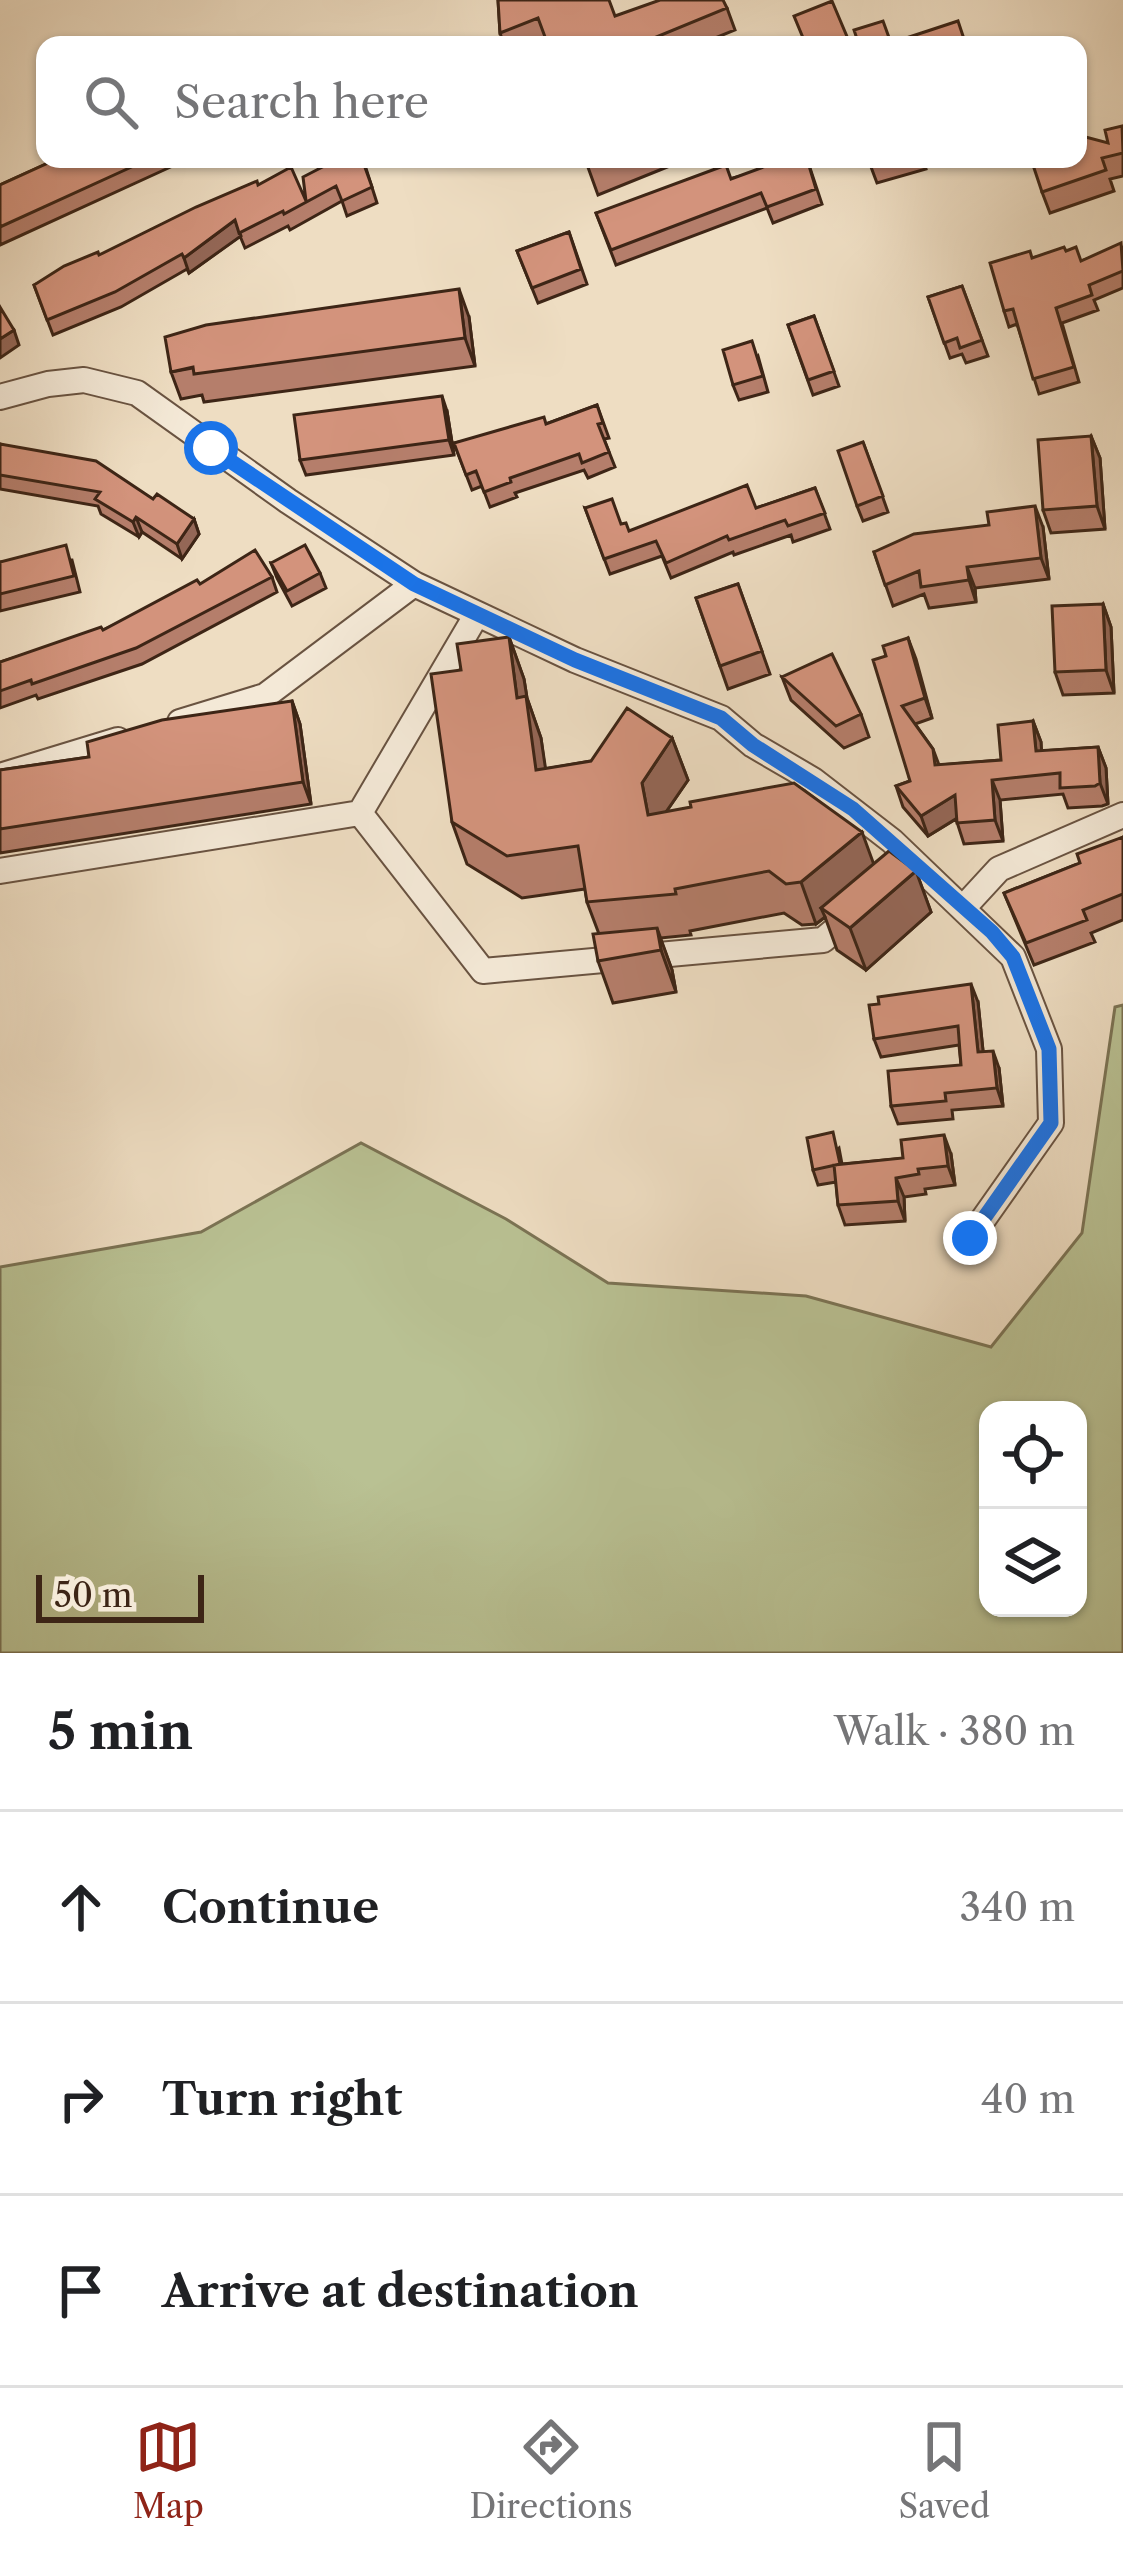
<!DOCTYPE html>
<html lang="en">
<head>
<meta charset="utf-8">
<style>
  body { margin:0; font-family:"Libre Caslon Text",serif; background:#f6f6f6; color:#202124 }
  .controls { position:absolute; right:36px; bottom:36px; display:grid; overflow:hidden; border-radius:24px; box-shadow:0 3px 9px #0004 }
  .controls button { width:108px; height:108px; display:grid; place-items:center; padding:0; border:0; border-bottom:3px solid #e0e0e0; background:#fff; color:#202124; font:60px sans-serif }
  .scale { position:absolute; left:36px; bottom:30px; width:168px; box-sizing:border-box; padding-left:12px; border:6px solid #3d2516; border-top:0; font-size:33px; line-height:42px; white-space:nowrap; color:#3d2516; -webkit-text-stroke:9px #f4e9d7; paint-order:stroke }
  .stop { position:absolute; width:36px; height:36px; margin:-27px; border:9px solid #1a73e8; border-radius:50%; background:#fff }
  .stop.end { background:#1a73e8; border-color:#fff; box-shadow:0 3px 12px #0008 }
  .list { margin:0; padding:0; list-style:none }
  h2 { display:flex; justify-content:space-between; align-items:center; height:156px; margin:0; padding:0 48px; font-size:51px }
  h2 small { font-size:39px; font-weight:400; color:#757577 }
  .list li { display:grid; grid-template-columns:78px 1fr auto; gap:36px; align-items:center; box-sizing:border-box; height:192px; padding:0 48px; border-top:3px solid #e0e0e0 }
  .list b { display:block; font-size:45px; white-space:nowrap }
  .list em { font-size:39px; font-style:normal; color:#757577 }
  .icon { flex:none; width:66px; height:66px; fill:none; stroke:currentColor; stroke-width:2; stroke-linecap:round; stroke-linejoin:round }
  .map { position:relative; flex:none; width:1123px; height:1653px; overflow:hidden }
  .search { position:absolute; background:#fff; box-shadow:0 3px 9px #0004; left:36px; right:36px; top:36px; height:132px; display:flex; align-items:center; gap:30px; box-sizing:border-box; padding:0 42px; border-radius:24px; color:#757577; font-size:45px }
  .sheet { height:732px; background:#fff }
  nav { display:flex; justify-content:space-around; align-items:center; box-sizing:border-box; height:168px; border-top:3px solid #e0e0e0; background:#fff; font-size:33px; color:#757577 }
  nav a { display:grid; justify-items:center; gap:6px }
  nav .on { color:#8f2418 }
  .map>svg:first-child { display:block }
  .green { fill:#b9c193; stroke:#7b7354; stroke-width:3; fill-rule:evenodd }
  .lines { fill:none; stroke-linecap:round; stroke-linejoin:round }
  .minor-casing { stroke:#695341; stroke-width:28 }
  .minor { stroke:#f4e9d7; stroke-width:24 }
  .wall { fill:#b57e6b; stroke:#3d2516; stroke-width:3 }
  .shaded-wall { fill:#946757; stroke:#3d2516; stroke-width:3 }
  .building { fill:#d3937c; stroke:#3d2516; stroke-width:3 }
  .route { stroke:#1a73e8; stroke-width:15 }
</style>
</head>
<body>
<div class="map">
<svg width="1123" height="1653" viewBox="0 0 1123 1653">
  <rect width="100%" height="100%" fill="#eeddc2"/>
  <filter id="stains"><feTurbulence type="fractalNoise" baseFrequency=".00167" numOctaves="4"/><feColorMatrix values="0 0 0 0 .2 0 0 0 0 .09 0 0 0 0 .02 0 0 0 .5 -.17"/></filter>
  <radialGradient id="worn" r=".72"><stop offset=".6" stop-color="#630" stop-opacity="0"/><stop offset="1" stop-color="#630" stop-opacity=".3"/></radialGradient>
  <path class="green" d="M1123,1005V1653H0V1267L201,1232L361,1143L506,1219L608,1283L806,1296L991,1347L1082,1233L1115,1007ZM988,1410H1078V1608H988Z"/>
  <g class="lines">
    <defs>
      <path id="minor" d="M0,397L48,384L84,380L137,393L288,501L414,584L575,660L721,718L753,745L813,780L892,841L1013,957L1049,1049L1051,1123L970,1238
        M180,722L265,696L414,584
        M0,776L118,740
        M360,813L483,971L823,940L854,914
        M0,871L360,813L477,614
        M964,907L999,869L1123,815"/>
    </defs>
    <use href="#minor" class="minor-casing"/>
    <use href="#minor" class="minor"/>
  </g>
  <path class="wall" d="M498,0L615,16L727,8L735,30L698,45H548L546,40L534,45H504L500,33Z
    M1123,128V176L1110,179L1114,191L1050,213L1042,192L1108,143Z
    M57,159H188L0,245V185Z
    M363,159L377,203L347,216L342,201L290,230L288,226L245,248L240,236L189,273L187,269L121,307L53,335L34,285L258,185L306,201Z
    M585,159H687L598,195Z
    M807,159L822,204L773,223L767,208L616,265L596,213Z
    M868,159H923L926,169L877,183Z
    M569,232L587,284L538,303L517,251Z
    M1123,247V288L1094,300L1098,310L1062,323L1079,382L1039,394L1017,324L1009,327L1004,311L1032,258L1066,251L1081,261Z
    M962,286L988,356L966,363L962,354L950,358L928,297Z
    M814,316L839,386L813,395L788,325Z
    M469,317L475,366L204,402L202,395L181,399L171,372Z
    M758,356L768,392L739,400L733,385Z
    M597,405L609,438L604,439L615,467L588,478L584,470L515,493L517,497L490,507L482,486L472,490L454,443L546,424Z
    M447,411L454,455L306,475L300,460Z
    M1091,436L1100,458L1105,529L1051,533L1043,510Z
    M863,442L888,512L863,521L857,506Z
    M0,444L153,499L194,519L199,534L182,559L142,532L139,537L101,514L98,506L0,489Z
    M815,488L830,529L793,542L791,535L734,555L733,552L671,578L662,556L610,574L585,508L621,524L629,531L756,508Z
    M1043,527L1049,579L975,588L976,602L929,608L924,594L893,606L874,552Z
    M72,560L80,592L0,611V562Z
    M271,563L320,573L326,588L292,606L277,578Z
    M272,577L277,592L142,664L38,699L36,695L0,708V662L103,630L200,584Z
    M738,584L770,674L728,689L696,598Z
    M1103,604L1111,627L1114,693L1063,695L1055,672Z
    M509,637L524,679L527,698L541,738L545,769L591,761L672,738L688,780L666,812L874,865L916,871L931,912L866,970L837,950L825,917L816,924L802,925L784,913L690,931L691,935L660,938L672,970L676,992L613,1003L598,961L599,934L587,902L585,889L522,898L467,864L452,822L461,670Z
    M908,638L932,718L915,724L933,749L939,765L1001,760L1033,721L1041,742V751L1098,747L1106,768L1108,804L1102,806L1068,808L1063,794L1000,800L1003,841L964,844L956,819L928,836L903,807L896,786L910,781L886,656Z
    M782,677L861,714L869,737L844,748L791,700Z
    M292,701L300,724L311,804L0,853V770L89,757Z
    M1123,837V920L1091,933L1095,942L1034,965L1004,893L1080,863Z
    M978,1002L983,1051L999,1068L1003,1106L952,1110L953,1119L898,1124L891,1106L961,1065L959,1045L881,1057L874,1039Z
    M839,1148L842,1164L951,1154L955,1185L925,1189L926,1194L904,1197L905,1221L845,1225L838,1205L836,1182L818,1185L813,1170Z"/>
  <path class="shaded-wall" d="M235,220L241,236L189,273L184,258Z
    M459,289L469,317L475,366L465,338Z
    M14,330L19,345L0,358V339Z
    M442,396L447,411L454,455L449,440Z
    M1091,436L1100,458L1105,529L1097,506Z
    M1035,506L1043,527L1049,579L1041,558Z
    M136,517L142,532L139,537L133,522Z
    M194,519L199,534L182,559L177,544Z
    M967,567L975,588L976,602L969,580Z
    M1103,604L1111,627L1114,693L1106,670Z
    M509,637L524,679L527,698L541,738L552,812L536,770L517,698Z
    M908,638L916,659L932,718L925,698Z
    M292,701L300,724L311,804L303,782Z
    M1033,721L1041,742L1043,771L1036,751Z
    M672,738L688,780L657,825L648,815L642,783Z
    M1098,747L1106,768L1108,804L1100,783Z
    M992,780L1000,800L1003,841L995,820Z
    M955,795L962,815L928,836L921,816Z
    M862,832L877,873L821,908L825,917L816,924L801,882Z
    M916,871L931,912L866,970L850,928Z
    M657,928L672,970L676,992L661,950Z
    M971,984L978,1002L985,1070L978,1052Z
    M993,1051L999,1068L1003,1106L997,1088Z
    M944,1135L951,1154L955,1185L948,1166Z
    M896,1178L904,1197L905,1221L898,1201Z"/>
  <path class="building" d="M498,0H609L615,16L660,0H723L727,8L637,45H548L538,18L500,33Z
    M832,1L848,39L833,45H806L794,16Z
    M883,21L891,43L958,21L966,45H859L854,30Z
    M1122,126L1123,153L1102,158L1106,170L1042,192L1031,159H1078V135L1108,143L1105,130Z
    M57,159H149L0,227V185Z
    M338,159H362L372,187L342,201L336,186L284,214L283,211L239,233L235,220L184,258L182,254L115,292L47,320L34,285L64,266L98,252L99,255L196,207L257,181L258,185L291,167L306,201L303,177Z
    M585,159H603L588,165Z
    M785,159H807L816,189L767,207L761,193L611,250L596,213L726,165L731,179Z
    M868,159H890L870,165Z
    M569,232L581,269L532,288L517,251Z
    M1121,243L1123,271L1089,285L1092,295L1056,308L1074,367L1033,379L1013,309L1004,311L990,263L1030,251L1032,258L1064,247L1066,251L1076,247L1081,261Z
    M962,286L982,340L960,348L957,338L944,343L928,297Z
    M459,289L465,338L194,374L193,367L171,372L165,337L206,325Z
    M0,307L14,330L0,339Z
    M814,316L834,371L808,380L788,325Z
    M752,341L763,376L733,385L723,350Z
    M442,396L449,440L300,460L294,415Z
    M597,405L603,423L598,424L609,452L582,463L579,454L510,478L511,482L484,492L476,471L466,475L454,443L544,417L546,424Z
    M1091,436L1097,506L1043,510L1038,440Z
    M863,442L883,496L857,506L838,451Z
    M0,444L96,461L153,499L157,494L194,519L177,544L136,517L133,522L95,499L100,492L0,475Z
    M747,485L756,508L815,488L825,513L788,526L785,520L729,540L727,536L666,563L656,541L604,559L585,508L612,499L621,524L626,523L629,531Z
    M1035,506L1041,558L967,567L969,580L921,587L919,571L885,585L874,552L914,534L989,525L987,512Z
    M66,545L74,576L0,594V562Z
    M305,545L320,573L287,591L271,563Z
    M255,550L272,577L136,648L32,684L31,680L0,691V662L101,627L103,630L197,580L200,584Z
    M738,584L762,651L720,666L696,598Z
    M1103,604L1106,670L1055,672L1052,606Z
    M509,637L517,698L526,696L536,770L591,761L627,708L672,738L642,783L648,815L691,807L690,802L794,783L862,832L801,882L786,884L769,871L675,889L676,894L587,902L578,846L507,856L452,822L431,674L461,670L457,644Z
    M908,638L925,698L902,706L933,749L935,765L1001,760L998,725L1033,721L1036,751L1098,747L1100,783L1095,786L1060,788V773L992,780L995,820L957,823L955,795L921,816L896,786L910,781L873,660L886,656L883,646Z
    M832,654L861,714L836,726L782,677Z
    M292,701L303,782L0,829V770L89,757L87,742L162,720Z
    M1123,837V894L1083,910L1087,920L1026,943L1004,893L1080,863L1077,854Z
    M889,851L916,871L850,928L821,908Z
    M657,928L661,950L598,961L593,934Z
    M971,984L978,1052L993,1051L997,1088L945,1093L946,1101L891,1106L888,1071L961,1065L958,1026L874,1039L869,1005L879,1004L878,997Z
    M833,1132L840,1164L813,1170L807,1138Z
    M944,1135L948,1166L918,1169L919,1174L896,1178L898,1201L838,1205L834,1165L903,1158L901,1140Z"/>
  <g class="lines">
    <path class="route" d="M211,448L414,584L575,660L721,718L753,745L853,809L992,932L1013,957L1049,1049L1051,1123L970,1238"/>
  </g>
  <rect width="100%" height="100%" filter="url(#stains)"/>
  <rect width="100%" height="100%" fill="url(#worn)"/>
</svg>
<div class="controls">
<button><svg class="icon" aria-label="locate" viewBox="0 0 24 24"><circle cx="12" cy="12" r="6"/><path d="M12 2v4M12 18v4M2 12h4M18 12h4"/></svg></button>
<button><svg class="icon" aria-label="layers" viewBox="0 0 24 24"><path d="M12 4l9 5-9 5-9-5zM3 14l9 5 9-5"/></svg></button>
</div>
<div class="scale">50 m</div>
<div class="stop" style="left:211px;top:448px"></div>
<div class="stop end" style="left:970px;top:1238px"></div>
<div class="search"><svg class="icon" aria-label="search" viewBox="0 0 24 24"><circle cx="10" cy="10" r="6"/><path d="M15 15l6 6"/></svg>Search here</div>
</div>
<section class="sheet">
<h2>5 min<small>Walk · 380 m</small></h2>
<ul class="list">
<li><svg class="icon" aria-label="ahead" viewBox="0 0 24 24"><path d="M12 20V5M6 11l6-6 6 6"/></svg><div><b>Continue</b></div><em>340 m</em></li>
<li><svg class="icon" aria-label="right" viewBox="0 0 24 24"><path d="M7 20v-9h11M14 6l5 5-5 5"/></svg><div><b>Turn right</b></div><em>40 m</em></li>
<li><svg class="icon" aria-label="arrive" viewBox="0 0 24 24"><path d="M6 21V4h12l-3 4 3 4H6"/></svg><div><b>Arrive at destination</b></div></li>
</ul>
</section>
<nav>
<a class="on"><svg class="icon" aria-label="map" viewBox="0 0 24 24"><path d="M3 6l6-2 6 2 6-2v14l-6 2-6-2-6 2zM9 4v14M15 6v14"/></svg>Map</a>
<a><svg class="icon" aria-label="directions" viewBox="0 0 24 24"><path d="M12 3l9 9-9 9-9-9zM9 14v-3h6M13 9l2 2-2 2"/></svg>Directions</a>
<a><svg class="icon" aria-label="saved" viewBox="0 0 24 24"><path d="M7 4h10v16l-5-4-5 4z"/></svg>Saved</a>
</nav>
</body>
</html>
